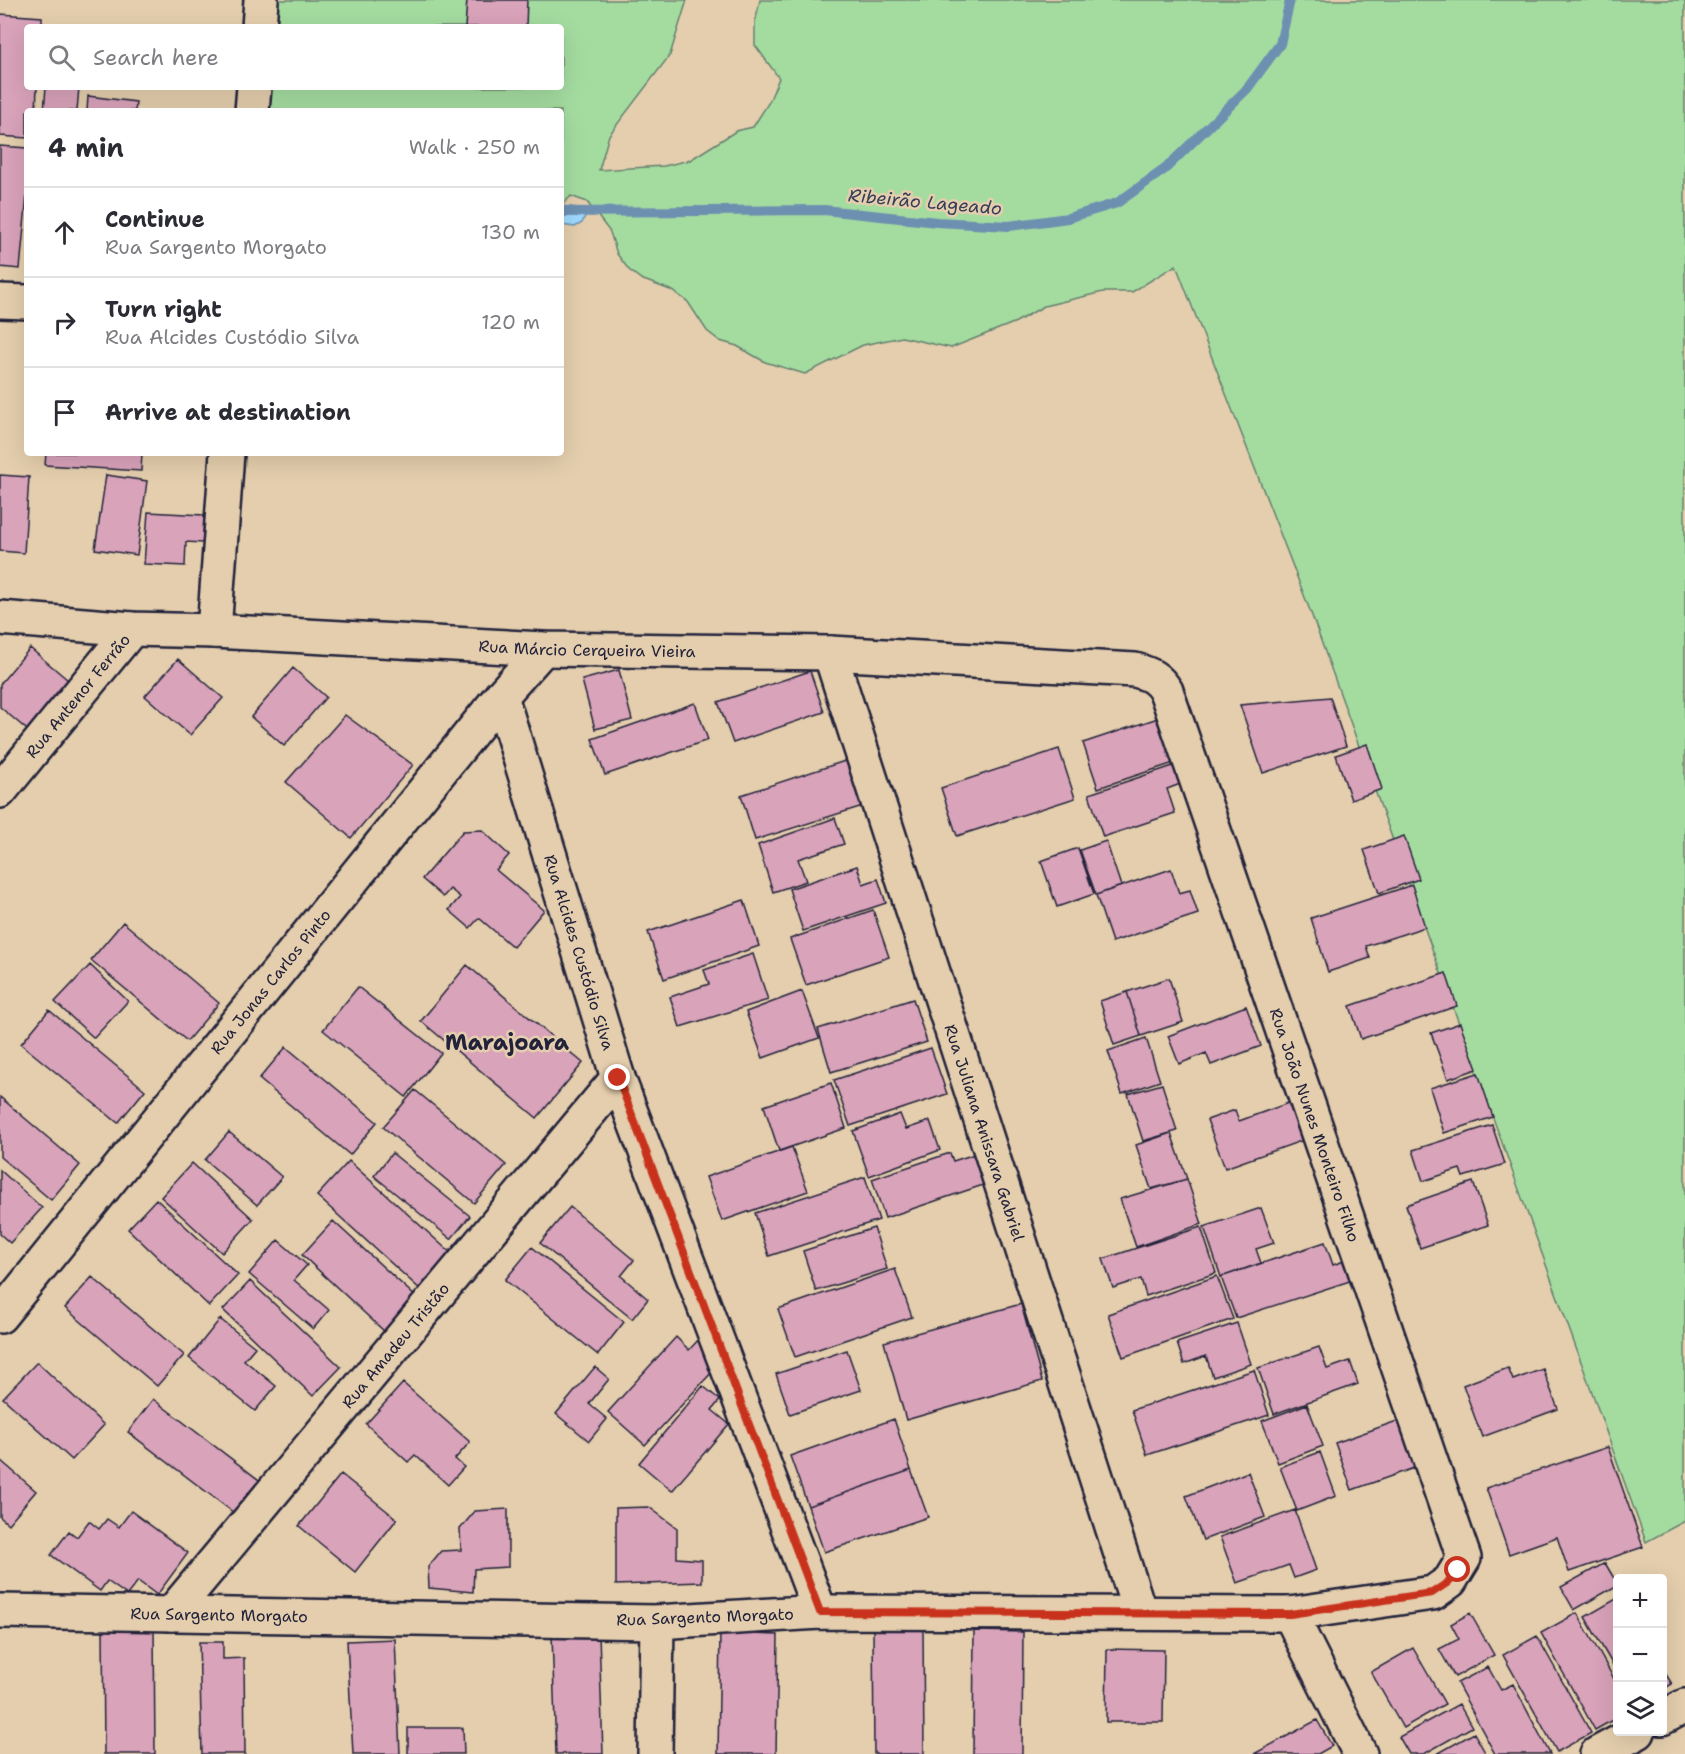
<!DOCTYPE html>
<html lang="en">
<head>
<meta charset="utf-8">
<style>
  body { margin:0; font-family:"Shantell Sans",sans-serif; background:#f2f2f3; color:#2b2b33 }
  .controls { position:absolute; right:18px; bottom:18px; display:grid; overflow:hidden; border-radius:6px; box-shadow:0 6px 24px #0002 }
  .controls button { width:54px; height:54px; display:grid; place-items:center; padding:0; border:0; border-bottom:2px solid #e1e1e2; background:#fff; color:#2b2b33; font:30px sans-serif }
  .stop { position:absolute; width:18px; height:18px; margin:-14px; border:4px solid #c8321e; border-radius:50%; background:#fff }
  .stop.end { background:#c8321e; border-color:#fff; box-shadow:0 2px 6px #0008 }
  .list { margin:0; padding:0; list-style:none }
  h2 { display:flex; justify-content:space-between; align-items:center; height:78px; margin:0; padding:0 24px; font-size:26px }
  h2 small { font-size:20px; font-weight:400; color:#7c7c81 }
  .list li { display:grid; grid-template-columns:39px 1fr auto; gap:18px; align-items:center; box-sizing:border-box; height:90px; padding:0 24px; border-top:2px solid #e1e1e2 }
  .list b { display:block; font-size:22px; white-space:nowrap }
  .list p { margin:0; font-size:20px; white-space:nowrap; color:#7c7c81 }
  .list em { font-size:20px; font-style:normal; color:#7c7c81 }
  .icon { flex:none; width:33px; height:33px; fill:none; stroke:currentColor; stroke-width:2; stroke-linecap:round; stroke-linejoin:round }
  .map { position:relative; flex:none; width:1685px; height:1754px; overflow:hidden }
  .search { position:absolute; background:#fff; box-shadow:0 6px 24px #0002; left:24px; top:24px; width:540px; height:66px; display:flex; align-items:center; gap:15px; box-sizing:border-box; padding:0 21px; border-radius:6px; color:#7c7c81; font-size:22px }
  .panel { position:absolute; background:#fff; box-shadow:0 6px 24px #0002; left:24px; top:108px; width:540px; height:348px; border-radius:6px }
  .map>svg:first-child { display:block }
  .green { fill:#a4dca0; stroke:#637f6e; stroke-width:1.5 }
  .water { fill:#9fd9ff; stroke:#6d90b1; stroke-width:1.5 }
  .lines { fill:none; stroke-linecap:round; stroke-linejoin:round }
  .stream { stroke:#6d90b1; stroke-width:10 }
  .building { fill:#d9a3ba; stroke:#22223b; stroke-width:1.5 }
  .street-casing { stroke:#22223b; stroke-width:38 }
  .street { stroke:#e4cead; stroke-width:33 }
  .route { stroke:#c8321e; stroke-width:8 }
  .labels { text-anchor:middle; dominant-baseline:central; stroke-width:5; stroke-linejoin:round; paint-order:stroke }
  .street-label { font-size:16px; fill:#22223b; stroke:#e4cead }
  .water-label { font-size:18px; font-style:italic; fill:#353d58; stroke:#e4cead }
  .district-label { font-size:22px; font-weight:bold; fill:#22223b; stroke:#e4cead }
</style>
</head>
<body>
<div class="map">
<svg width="1685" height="1754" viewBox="0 0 1685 1754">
  <rect width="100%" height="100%" fill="#e4cead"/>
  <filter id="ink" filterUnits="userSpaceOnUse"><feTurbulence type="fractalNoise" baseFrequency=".0167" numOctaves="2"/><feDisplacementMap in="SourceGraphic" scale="12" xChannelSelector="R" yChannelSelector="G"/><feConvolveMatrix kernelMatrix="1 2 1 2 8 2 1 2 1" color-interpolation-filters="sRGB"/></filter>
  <g filter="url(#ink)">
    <path class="green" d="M261,0H687L670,55L609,135L599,170L664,166L690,160L736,131L753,127L769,102L779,78L755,45V23L760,0H1685V1521L1646,1542L1311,613L1176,265L1132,292H1103L1044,306L1016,322L951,348L902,337L863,345L805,374L765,362L737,346L720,341L707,331L688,302L673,291L641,279L629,270L617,254L610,232L587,202L571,196L561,206V111H252L254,87H561V27H259Z"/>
    <path class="water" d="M561,206H562L588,209L582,223L575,227L561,225Z"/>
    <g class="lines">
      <path class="stream" d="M561,212L824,210L937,222L1009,226L1068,218L1117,203L1165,169L1247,89L1280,44L1290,0"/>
    </g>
    <path class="building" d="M467,0H527L526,27H465Z
      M0,14L42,17V27H27V87H37L36,111H27V138L0,136Z
      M46,87H79L77,111H44Z
      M88,96L136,102L135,111H87Z
      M0,146L27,148V195L20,269L0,267Z
      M46,453H142L141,471L45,465Z
      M0,475L29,477L24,553L0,551Z
      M106,475L147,481L137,555L95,549Z
      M148,512L204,515L203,543L186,542L185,566L144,564Z
      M30,648L74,685L32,734L0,707V684Z
      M178,659L223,698L190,735L145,696Z
      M293,668L326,697L284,746L251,717Z
      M619,670L632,720L595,729L582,680Z
      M810,671L824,712L733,743L718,702Z
      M1330,697L1346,746L1263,773L1240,705Z
      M695,703L708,740L605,775L592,739Z
      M345,715L413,765L351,838L286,782Z
      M1167,715L1183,760L1098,788L1083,743Z
      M1367,744L1382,789L1351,800L1336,755Z
      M1059,749L1075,798L957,836L941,788Z
      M851,759L866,805L755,840L741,795Z
      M1185,762L1191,780L1167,789L1175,813L1103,837L1089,794Z
      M835,818L844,844L798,859L806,881L773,892L758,845Z
      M482,830L509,855L496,870L544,910L513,947L479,918L470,928L449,910L460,897L450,889L443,897L422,879L463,831Z
      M1404,836L1419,879L1379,893L1364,850Z
      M1106,841L1121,886L1096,895L1080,850Z
      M1078,848L1094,894L1057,907L1041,861Z
      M857,866L863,884L878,879L886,903L803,931L789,889Z
      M1171,869L1179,893L1190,890L1198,914L1112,942L1096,895Z
      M1412,885L1425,927L1366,946L1370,958L1328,972L1311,918Z
      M744,900L759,946L664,979L648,932Z
      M873,910L889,957L806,985L790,939Z
      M123,922L219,1003L187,1041L91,960Z
      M753,954L768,1000L680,1027L670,997L709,984L704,970Z
      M90,965L128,1001L94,1038L55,1002Z
      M467,965L583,1063L537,1118L421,1021Z
      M1446,973L1457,1006L1361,1039L1350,1006Z
      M1169,978L1183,1022L1141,1036L1127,992Z
      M358,987L441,1053L406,1097L323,1030Z
      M802,991L819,1038L763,1058L746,1012Z
      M1127,992L1141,1036L1114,1045L1100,1001Z
      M913,999L927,1042L831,1072L818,1029Z
      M1246,1006L1261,1046L1211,1065L1206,1053L1179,1064L1168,1036Z
      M49,1010L145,1090L118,1123L21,1044Z
      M1460,1023L1477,1069L1448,1079L1431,1033Z
      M1146,1038L1160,1081L1122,1094L1108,1051Z
      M286,1047L377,1122L350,1155L259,1079Z
      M931,1048L947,1094L850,1126L834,1080Z
      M1478,1073L1493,1117L1444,1133L1430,1088Z
      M831,1083L846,1128L779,1151L764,1106Z
      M1162,1084L1177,1131L1143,1141L1128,1094Z
      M415,1090L506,1165L474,1203L383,1127Z
      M0,1097L80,1165L51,1200L0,1157Z
      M1302,1098L1315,1136L1225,1168L1207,1120L1235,1110L1239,1121Z
      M900,1114L906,1129L930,1121L940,1150L869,1176L853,1131Z
      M1492,1125L1505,1164L1463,1177L1460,1169L1423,1181L1413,1150Z
      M229,1132L282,1177L257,1205L205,1160Z
      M1171,1133L1187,1179L1151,1189L1136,1145Z
      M792,1147L808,1191L722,1221L706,1177Z
      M981,1152L992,1182L885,1218L872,1179L950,1153L953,1161Z
      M392,1153L470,1216L451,1239L374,1176Z
      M349,1161L454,1256L422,1291L317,1196Z
      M192,1163L253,1219L222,1253L161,1197Z
      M0,1170L42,1208L10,1243L0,1234Z
      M865,1177L879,1220L769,1256L755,1213Z
      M1187,1179L1202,1224L1136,1247L1120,1199Z
      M1473,1182L1488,1225L1420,1248L1406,1205Z
      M156,1199L238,1275L209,1306L128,1229Z
      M570,1207L634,1260L621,1276L648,1299L632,1319L540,1243Z
      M1261,1208L1274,1243L1256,1249L1261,1263L1221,1277L1204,1227Z
      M333,1221L417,1298L385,1332L302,1255Z
      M1201,1227L1216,1273L1146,1296L1141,1279L1113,1288L1103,1259Z
      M874,1228L887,1269L816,1291L803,1251Z
      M278,1240L307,1265L294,1280L329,1310L313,1329L249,1274Z
      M1325,1242L1333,1265L1349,1259L1356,1279L1236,1318L1221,1277Z
      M532,1247L624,1322L598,1355L505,1280Z
      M895,1269L912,1317L795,1357L778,1309Z
      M1217,1276L1233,1319L1123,1357L1108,1314Z
      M92,1277L184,1355L157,1386L65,1308Z
      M250,1281L341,1367L313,1396L223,1310Z
      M1021,1304L1042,1381L906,1420L884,1342Z
      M220,1319L255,1347L244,1360L276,1386L255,1411L189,1358Z
      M1237,1323L1251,1364L1213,1377L1206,1356L1184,1364L1177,1343Z
      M676,1337L689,1350L700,1338L724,1359L645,1445L608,1412Z
      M1319,1347L1327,1369L1350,1361L1358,1384L1274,1414L1258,1368Z
      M847,1350L861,1390L790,1414L776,1374Z
      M37,1362L104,1425L72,1460L3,1398Z
      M595,1367L609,1379L589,1404L607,1419L589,1441L556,1414Z
      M1508,1368L1513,1380L1543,1369L1558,1409L1482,1437L1463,1385Z
      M1254,1370L1269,1415L1147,1455L1132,1410Z
      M403,1383L470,1442L455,1459L464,1467L448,1485L415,1455L408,1462L366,1424Z
      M703,1386L720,1400L712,1410L729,1424L672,1491L639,1463Z
      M153,1399L267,1486L242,1519L128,1432Z
      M1307,1404L1323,1446L1278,1463L1262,1421Z
      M1411,1416L1428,1463L1352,1490L1335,1443Z
      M894,1419L911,1470L808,1506L790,1456Z
      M1608,1447L1643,1547L1569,1572L1557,1537L1509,1554L1486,1488Z
      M1320,1452L1336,1496L1297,1511L1280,1467Z
      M0,1460L36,1491L8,1524L0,1517Z
      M911,1470L928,1517L824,1552L808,1506Z
      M1248,1472L1265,1517L1203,1540L1186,1496Z
      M341,1474L397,1519L355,1572L299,1526Z
      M649,1507L677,1528V1558L702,1560V1582L616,1585V1508Z
      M508,1509V1567L474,1569L473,1592L429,1588L428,1567L441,1551L461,1550L460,1529L475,1511Z
      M1295,1510L1316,1570L1294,1578L1289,1565L1237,1583L1220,1537Z
      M131,1511L188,1553L157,1595L138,1581L127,1595L107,1581L100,1591L51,1555L69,1531L77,1537L89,1521L99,1529L107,1519L119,1527Z
      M1605,1563L1618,1585L1574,1610L1561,1587Z
      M1618,1598V1674L1585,1617Z
      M1470,1613L1494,1655L1455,1677L1439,1649L1459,1639L1451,1624Z
      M1577,1613L1618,1686V1717L1595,1730L1541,1633Z
      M103,1627H154L155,1754H104Z
      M873,1629H923L924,1754H874Z
      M974,1631L1023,1632L1022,1754H973Z
      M720,1633L778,1635L776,1754H718Z
      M599,1634L603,1754H556L552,1635Z
      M1537,1636L1591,1733L1557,1752L1503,1655Z
      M395,1639L400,1754H353L347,1641Z
      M199,1642H223V1659L244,1658L245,1754H202Z
      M1413,1648L1445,1704L1403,1728L1371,1672Z
      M1107,1649L1164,1650L1163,1722H1106Z
      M1488,1667L1501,1690L1513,1684L1550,1754H1495L1457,1683Z
      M1662,1668L1672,1684L1662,1690Z
      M1459,1704L1472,1727L1424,1754H1409L1399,1737Z
      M1317,1720L1332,1746L1318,1754H1254Z
      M408,1728H463L464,1754H408Z
      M1474,1733L1486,1754H1437Z"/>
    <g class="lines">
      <defs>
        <g id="street">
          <path d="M259,27L261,0"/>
          <path d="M252,111L254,87"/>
          <path d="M0,301L27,302"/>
          <path id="s1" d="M0,618L132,629L214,631L543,649L830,653L1135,670C1150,674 1158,678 1166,691L1464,1558L1450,1581L1433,1593L1290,1614L820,1612L657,1622L0,1611"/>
          <path d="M214,631L227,453"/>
          <path id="s2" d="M830,653L1140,1613"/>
          <path id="s3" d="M501,696L618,1078L820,1612"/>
          <path id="s4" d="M0,791L132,629"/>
          <path id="s5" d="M0,1316L501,696L543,649"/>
          <path id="s6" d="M171,1614L618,1078"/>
          <path d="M1290,1614L1360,1754"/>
          <path d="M1662,1718L1685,1706"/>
          <path d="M655,1754L657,1622"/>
          <path d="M1597,1754L1638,1732"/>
        </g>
      </defs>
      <use href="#street" class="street-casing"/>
      <use href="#street" class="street"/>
    </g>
  </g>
  <g class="lines" filter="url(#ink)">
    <path class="route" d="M618,1078L820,1612L1290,1614L1432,1593L1450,1581L1458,1570"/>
  </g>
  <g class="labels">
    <g class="street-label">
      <text stroke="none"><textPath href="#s1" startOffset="588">Rua Márcio Cerqueira Vieira</textPath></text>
      <text stroke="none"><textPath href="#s4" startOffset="123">Rua Antenor Ferrão</textPath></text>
      <text stroke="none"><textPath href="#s3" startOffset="268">Rua Alcides Custódio Silva</textPath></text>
      <text stroke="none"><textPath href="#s5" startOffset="430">Rua Jonas Carlos Pinto</textPath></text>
      <text stroke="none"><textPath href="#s1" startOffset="1634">Rua João Nunes Monteiro Filho</textPath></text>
      <text stroke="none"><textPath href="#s2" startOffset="504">Rua Juliana Anissara Gabriel</textPath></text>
      <text stroke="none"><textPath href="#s6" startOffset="350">Rua Amadeu Tristão</textPath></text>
      <text transform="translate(219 1615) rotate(1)">Rua Sargento Morgato</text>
      <text transform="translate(705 1617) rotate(-2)">Rua Sargento Morgato</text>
    </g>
    <g class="water-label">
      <text transform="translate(925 202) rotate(5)">Ribeirão Lageado</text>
    </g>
    <g class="district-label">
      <text x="507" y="1042">Marajoara</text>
    </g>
  </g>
</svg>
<div class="controls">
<button>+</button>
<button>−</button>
<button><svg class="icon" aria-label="layers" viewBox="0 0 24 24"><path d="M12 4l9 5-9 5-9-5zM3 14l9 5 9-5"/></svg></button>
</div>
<div class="stop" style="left:1458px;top:1570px"></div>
<div class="stop end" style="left:618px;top:1078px"></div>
<div class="search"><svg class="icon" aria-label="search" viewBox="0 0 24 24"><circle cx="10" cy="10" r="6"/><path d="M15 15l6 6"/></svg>Search here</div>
<section class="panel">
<h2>4 min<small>Walk · 250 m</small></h2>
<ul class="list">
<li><svg class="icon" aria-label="ahead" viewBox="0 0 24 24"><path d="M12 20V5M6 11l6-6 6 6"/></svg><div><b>Continue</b><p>Rua Sargento Morgato</p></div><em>130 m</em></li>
<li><svg class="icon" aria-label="right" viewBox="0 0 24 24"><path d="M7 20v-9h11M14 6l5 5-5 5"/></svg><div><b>Turn right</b><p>Rua Alcides Custódio Silva</p></div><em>120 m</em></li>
<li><svg class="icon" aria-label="arrive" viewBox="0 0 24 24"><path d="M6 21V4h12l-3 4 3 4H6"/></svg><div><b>Arrive at destination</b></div></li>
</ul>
</section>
</div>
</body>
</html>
